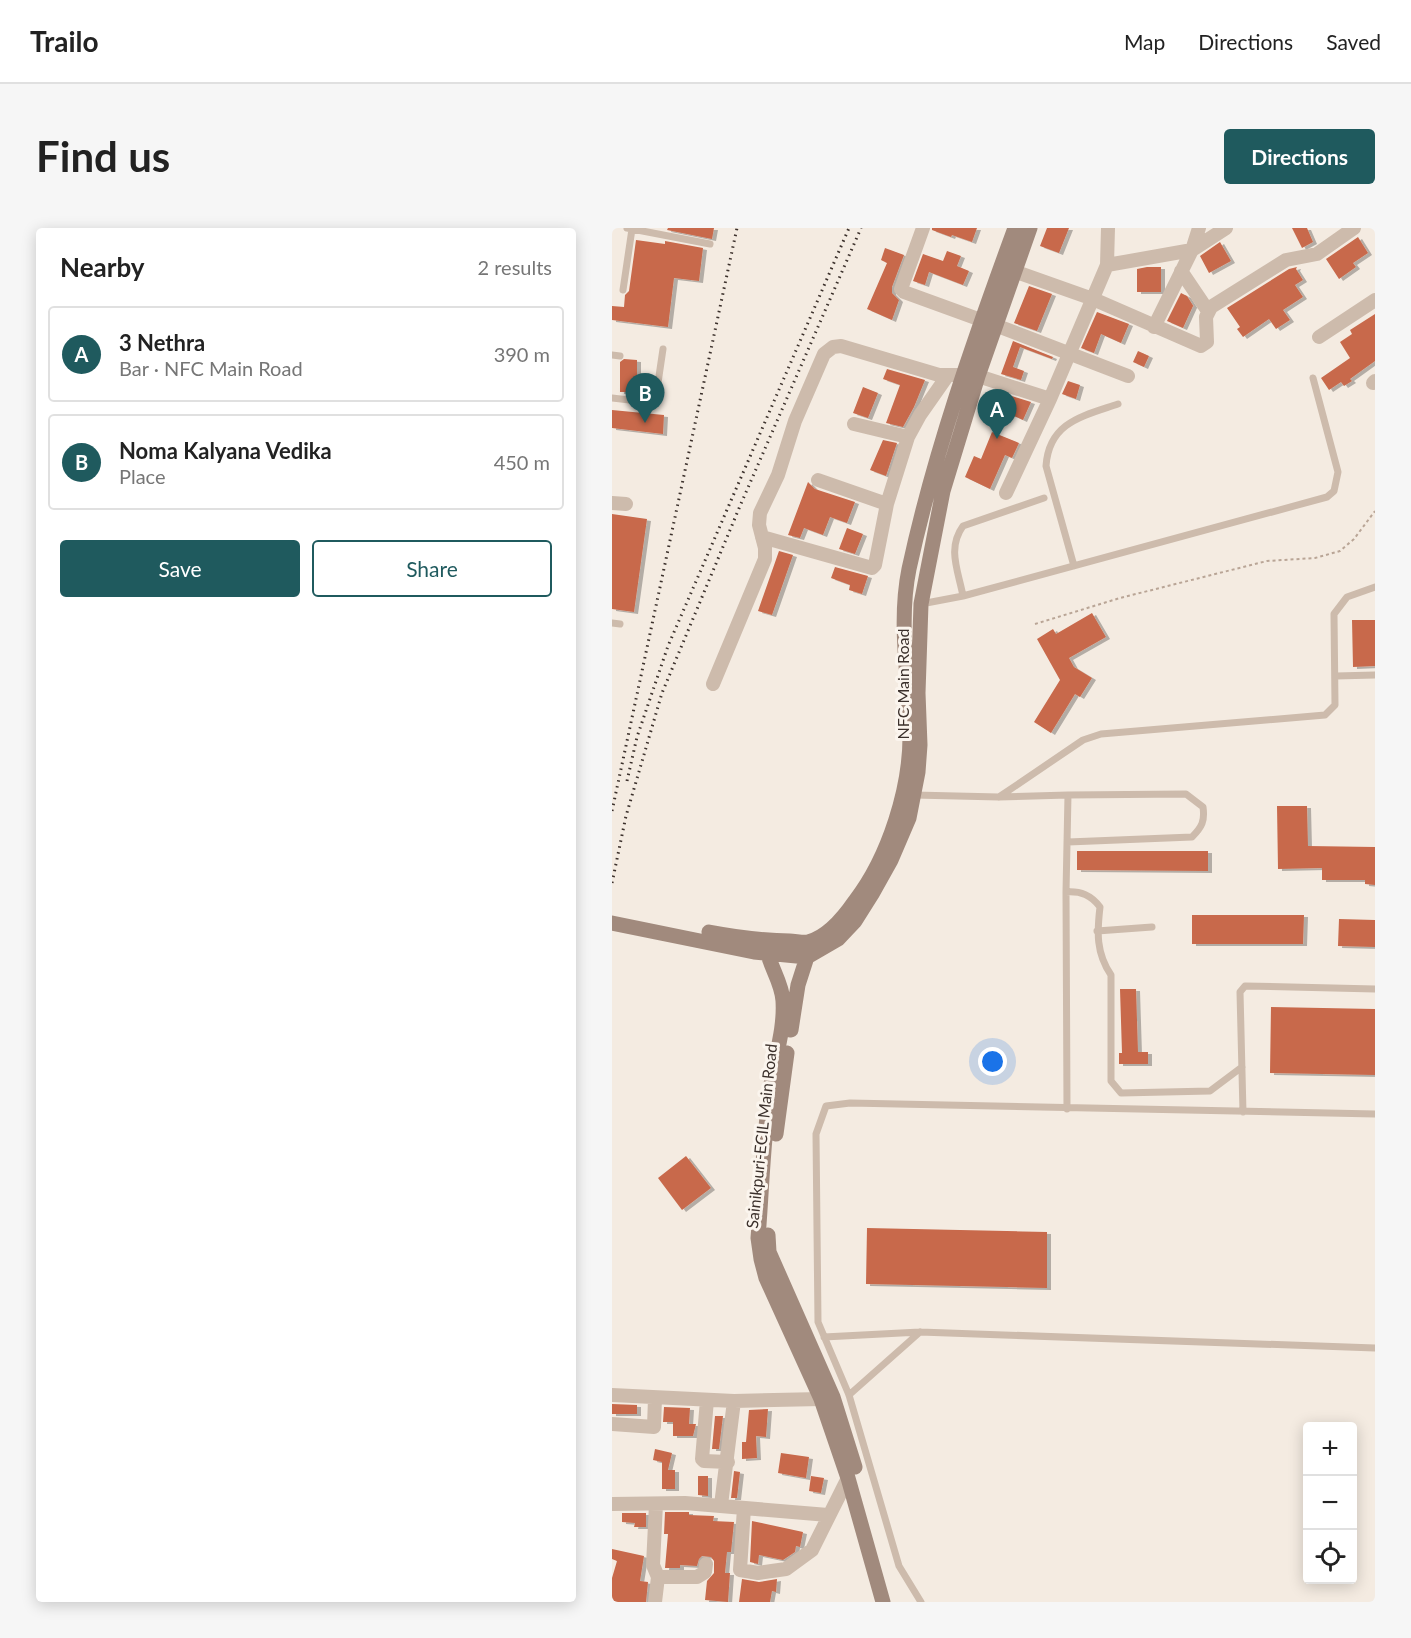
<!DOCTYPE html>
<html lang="en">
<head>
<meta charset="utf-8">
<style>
  body { margin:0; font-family:Lato,sans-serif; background:#f6f6f6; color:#222 }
  .controls { position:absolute; right:18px; bottom:18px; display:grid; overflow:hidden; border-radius:6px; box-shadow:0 3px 15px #0003 }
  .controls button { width:54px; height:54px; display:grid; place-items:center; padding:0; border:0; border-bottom:2px solid #e0e0e0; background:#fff; color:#222; font:30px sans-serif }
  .you { position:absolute; left:381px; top:834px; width:21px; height:21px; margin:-15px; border:4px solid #fff; border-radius:50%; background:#1a73e8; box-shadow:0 0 0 9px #1a73e833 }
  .badge { display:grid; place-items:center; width:39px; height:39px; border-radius:50%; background:#1f5a5e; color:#fff; font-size:20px; font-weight:700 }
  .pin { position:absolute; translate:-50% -50px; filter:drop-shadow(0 2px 3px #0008) }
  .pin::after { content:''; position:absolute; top:32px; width:21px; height:18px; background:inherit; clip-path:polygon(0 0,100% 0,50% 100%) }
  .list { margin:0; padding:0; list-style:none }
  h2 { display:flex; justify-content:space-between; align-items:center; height:78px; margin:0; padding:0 24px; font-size:26px }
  h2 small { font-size:20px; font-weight:400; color:#767676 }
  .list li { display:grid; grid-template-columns:39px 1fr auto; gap:18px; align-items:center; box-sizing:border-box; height:96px; margin:0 12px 12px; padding:0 12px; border:2px solid #e0e0e0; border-radius:6px }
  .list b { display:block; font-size:22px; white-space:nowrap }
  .list p { margin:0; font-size:20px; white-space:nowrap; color:#767676 }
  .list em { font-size:20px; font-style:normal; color:#767676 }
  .actions { display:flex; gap:12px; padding:18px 24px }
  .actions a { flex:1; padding:14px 0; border:2px solid #1f5a5e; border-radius:6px; text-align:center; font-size:21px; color:#1f5a5e }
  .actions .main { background:#1f5a5e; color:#fff }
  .icon { flex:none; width:33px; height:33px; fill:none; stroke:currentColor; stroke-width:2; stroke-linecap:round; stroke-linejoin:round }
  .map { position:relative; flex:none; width:763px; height:1374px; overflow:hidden; border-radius:6px }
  header { display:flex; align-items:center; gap:36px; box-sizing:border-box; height:84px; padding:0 30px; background:#fff; border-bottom:2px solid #e0e0e0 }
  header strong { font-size:28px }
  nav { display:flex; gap:33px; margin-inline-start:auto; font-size:21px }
  .intro { display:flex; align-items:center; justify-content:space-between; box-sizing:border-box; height:144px; padding:0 36px }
  h1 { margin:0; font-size:42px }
  .button { padding:15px 27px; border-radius:6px; background:#1f5a5e; color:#fff; font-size:21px; font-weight:700 }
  main { display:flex; gap:36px; padding:0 36px }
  aside { flex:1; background:#fff; border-radius:6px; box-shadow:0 3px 15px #0003 }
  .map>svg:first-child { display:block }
  .building { fill:#c8694b; filter:url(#shadow) }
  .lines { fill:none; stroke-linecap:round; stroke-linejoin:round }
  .path { stroke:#b9a596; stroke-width:2; stroke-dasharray:3 3; stroke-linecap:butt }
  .lane { stroke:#cdbbac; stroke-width:7 }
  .street { stroke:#cdbbac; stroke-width:14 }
  .secondary { stroke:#a18a7d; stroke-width:15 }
  .rail { stroke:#3b302b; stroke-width:3; stroke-dasharray:1.5 4.5; stroke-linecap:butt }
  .labels { text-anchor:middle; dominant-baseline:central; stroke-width:6; stroke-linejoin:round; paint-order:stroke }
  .street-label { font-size:16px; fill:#3b302b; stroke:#fbf5ee }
</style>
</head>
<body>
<header>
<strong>Trailo</strong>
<nav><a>Map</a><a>Directions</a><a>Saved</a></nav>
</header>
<div class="intro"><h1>Find us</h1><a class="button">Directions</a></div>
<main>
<aside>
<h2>Nearby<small>2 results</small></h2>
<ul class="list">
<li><span class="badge">A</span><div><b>3 Nethra</b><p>Bar · NFC Main Road</p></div><em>390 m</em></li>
<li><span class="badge">B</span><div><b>Noma Kalyana Vedika</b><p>Place</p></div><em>450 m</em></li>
</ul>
<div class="actions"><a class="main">Save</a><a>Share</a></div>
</aside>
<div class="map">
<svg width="763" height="1374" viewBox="0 0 763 1374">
  <defs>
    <filter id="shadow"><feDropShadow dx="4" dy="2" stdDeviation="0" flood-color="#0004"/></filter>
  </defs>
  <rect width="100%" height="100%" fill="#f4ebe1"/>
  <path class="building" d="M56,0H102L100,11L55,2Z
    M320,0H365L360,14L340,7L339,9L320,2Z
    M435,0H457L447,25L428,18Z
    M680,0H695L701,14L690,20Z
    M746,9L756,25L741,35L744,39L727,51L714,31Z
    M24,12L53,16V13L91,20L87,53L62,50L56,99L0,92V78L12,79L13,67L17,63Z
    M608,14L619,33L597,45L588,28Z
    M273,20L292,27L280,59V65L287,72L280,92L255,81L275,35L269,32Z
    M335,23L349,28L345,38L357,43L351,57L317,44L313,57L301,53L311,26L331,33Z
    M535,39H549V64H525V41Z
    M685,39L684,41L691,52L683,57L691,69L671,82L678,92L664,101L657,91L631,109L625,101L628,99L615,80L677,41Z
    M417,58L440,66L425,103L402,95Z
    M569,65L575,68L582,79L581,78L571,100L555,93Z
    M485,84L517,96L509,115L489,106L482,125L469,120Z
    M763,86V133L738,151L740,153L732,158L729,154L717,162L709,150L738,130L728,114L740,106L738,102Z
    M401,113L441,129L440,131L408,119L401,139L412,143L409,152L389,146Z
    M526,123L537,128L532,139L521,134Z
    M12,131L25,132V164H8V134Z
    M275,141L313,152L302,179L291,199L274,195L288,157L271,151Z
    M456,153L468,157L464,171L450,166Z
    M251,159L266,165L256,190L241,185Z
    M384,163L419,174L411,192L378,177Z
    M0,182L52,187L51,206L0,200Z
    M380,204L407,215L400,230L393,227L378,261L353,249L362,228L369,231Z
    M271,212L285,215L274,248L258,242Z
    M196,254L203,261L243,274L235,295L218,289L211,307L192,300L188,310L176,307Z
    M0,286L35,291L22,384L0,381Z
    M235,300L251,306L243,326L227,321Z
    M167,323L181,327L160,387L146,383Z
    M223,339L256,348L250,366L237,362L238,357L219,350Z
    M480,385L494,409L457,430L462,439L480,450L468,469L463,466L439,505L422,494L448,452L425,411L441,401L444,406Z
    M740,392H763V438L741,439Z
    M665,578H695L696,618L763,619V657L753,656V652H710V640L666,641Z
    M465,623H596V643L465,642Z
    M580,687H692L691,716H580Z
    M727,691L763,692V719L726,718Z
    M508,761H524L526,824H536V836H507V825H510Z
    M659,779L763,781V847L658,845Z
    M74,928L99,960L70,982L46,950Z
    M255,1000L435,1004V1060L254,1056Z
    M0,1176L25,1177V1186H0Z
    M52,1179L78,1180L77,1196H84L81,1208H61V1194H51Z
    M156,1181L154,1209L144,1208L145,1230L130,1231V1214H134L137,1182Z
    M103,1188H111L107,1221H100Z
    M43,1221L60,1225L56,1242H63V1261H50V1234L41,1232Z
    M169,1225L197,1229L194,1250L166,1245Z
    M122,1243L128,1244L125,1270H119Z
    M86,1248H96V1268L86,1267Z
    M199,1248L212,1250L209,1265L197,1263Z
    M53,1284H77V1287L102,1288L101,1293L122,1294L119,1324H115L113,1345H118L116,1374L93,1372L95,1353L102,1345V1333L99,1329L90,1328L87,1331L85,1338L68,1337V1340H53L56,1306H52Z
    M10,1285H34V1299H22L23,1295L10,1294Z
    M140,1293L191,1304L188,1319L184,1318L183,1324L171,1332L147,1327L146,1336L138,1334Z
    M0,1321L32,1328L28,1353L36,1354L34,1374H0V1350L5,1333L0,1331Z
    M130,1351L147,1354L165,1351L164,1364L160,1363L158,1374H127Z"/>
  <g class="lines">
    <path class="path" d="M423,396L508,370L655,333L703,330L728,323L742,311L763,283"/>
    <path class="lane" d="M15,0L98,16
      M11,62L20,1
      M0,127L8,128
      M0,170L43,175L51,121
      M462,338L434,238C437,194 471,188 506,176
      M351,368C346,342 335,320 351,298L432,270
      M309,376L351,368L715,269L722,263L726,244L701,150
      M0,395L8,396
      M724,448L763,447
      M302,567L387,569L456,567L454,664L455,881
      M387,569L471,512L489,506L713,487L723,477L722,386L735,369L763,359
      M456,614L580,609C590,599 593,593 591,579L574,566L456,567
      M454,664C469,663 479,667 488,679C485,704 484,725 499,747V853L509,865L598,863L630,839
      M485,703L540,699
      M631,884L628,764L633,758L763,761
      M212,1109L308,1104L763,1120
      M237,1167L308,1104
      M309,1374L287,1338L237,1167L206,1094L204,906L214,878L238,875L763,886"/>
    <path class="street" d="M311,0L289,61L292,64L369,92
      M495,37L580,22L614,0
      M402,43L481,71L589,118L595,114L594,89L599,79L674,32L705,26L742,0
      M569,43L596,83
      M383,97L516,148
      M542,99L580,22L587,0
      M707,109L763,72
      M366,148L438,171
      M761,155L763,153
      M242,196L296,209
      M206,252L275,276
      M394,265L438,171L495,37L496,0
      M0,275L14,276
      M150,309L260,340L263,337L275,276L296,209L308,187L336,147
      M101,456L153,331V320L147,297L148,285L166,247L183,193L212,126L221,119L229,118L327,147H351
      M0,1167L122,1173L209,1171
      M95,1172L90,1231L92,1233L116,1234
      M0,1196L42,1199L43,1170
      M0,1276L73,1275L216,1287
      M44,1276L41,1337L46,1349
      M109,1277L122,1173
      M132,1280L128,1342L146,1345L174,1341L200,1322L236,1250
      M43,1374L46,1349H85L93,1344L94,1336"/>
    <path class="secondary" d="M0,695L142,724L195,729L226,711L243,693L260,666L279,632L297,590L306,544L308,517L306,465L309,376L331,263L366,148L418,0
      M97,704C124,709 150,713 178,713C183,713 191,715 196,714C216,709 232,689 243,673C277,629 299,559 298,504C297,450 286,395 297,341C322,225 362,112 403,0
      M154,717C156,737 170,753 171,773C173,804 161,834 158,864C151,912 150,961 146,1010L149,1031L154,1050L209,1171L236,1250L271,1374
      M179,802L186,757L195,729L196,720
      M164,906L175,825
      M156,1007L157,1024L221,1169L243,1239"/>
    <path class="rail" d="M15,553L25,509L56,418L237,0
      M0,583L125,0
      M0,655L14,588L50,465L128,278L249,0"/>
  </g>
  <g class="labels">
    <g class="street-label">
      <text transform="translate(290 456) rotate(-90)">NFC Main Road</text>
      <text transform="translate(149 908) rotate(-84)">Sainikpuri-ECIL Main Road</text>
    </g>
  </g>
</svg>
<div class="controls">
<button>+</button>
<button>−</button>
<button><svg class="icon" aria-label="locate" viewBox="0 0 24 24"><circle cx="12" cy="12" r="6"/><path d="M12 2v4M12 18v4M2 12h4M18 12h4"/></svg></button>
</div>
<div class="you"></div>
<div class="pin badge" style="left:385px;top:211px">A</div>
<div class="pin badge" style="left:33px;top:195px">B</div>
</div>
</main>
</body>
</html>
